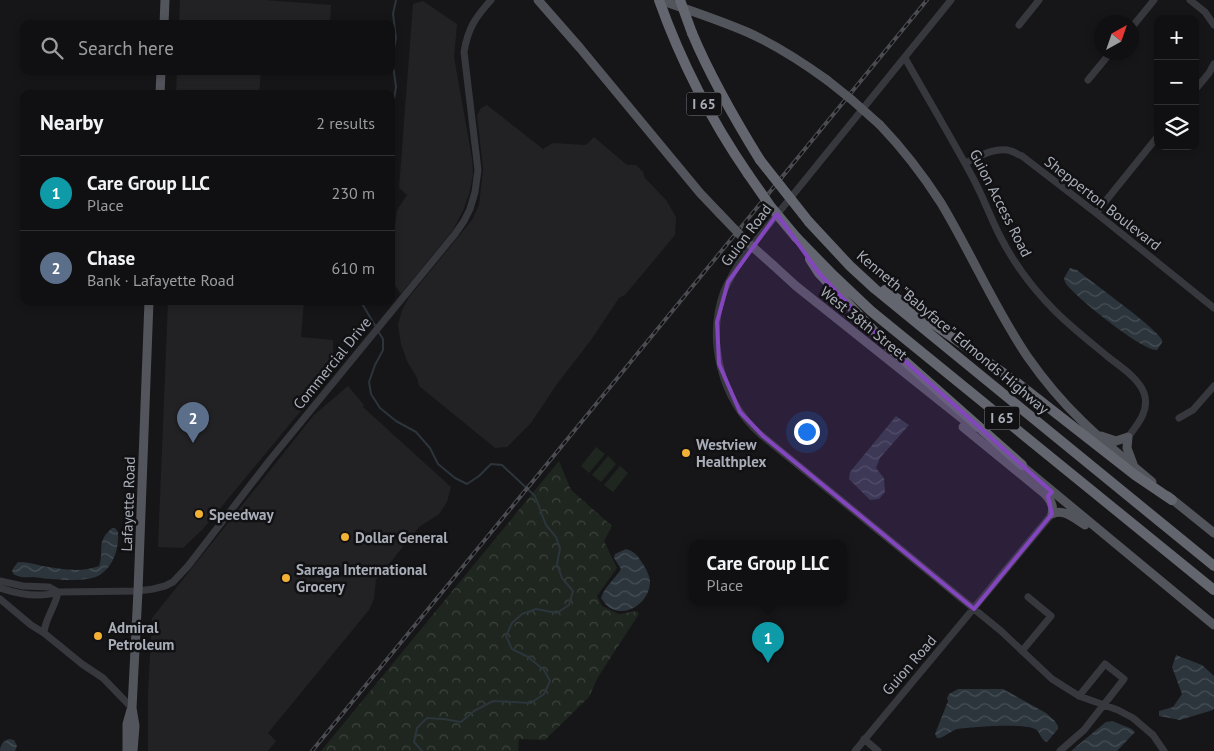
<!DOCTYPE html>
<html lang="en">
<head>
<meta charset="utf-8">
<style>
  body { margin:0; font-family:"PT Sans",sans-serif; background:#1e1e20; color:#f1f3f6 }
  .controls { position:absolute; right:15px; top:15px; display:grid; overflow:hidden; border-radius:10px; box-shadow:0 2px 8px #0003 }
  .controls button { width:45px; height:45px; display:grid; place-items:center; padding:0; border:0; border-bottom:1px solid #303032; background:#101012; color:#f1f3f6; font:25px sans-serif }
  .compass { position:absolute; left:1094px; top:15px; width:45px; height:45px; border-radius:50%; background:#101012; box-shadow:0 2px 8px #0003; rotate:40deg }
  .you { position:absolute; left:806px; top:431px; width:18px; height:18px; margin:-12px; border:4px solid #fff; border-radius:50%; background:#1a73e8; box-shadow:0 0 0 8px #1a73e833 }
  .badge { display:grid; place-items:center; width:32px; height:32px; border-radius:50%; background:#0b8043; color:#fff; font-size:16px; font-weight:700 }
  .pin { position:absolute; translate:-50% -41px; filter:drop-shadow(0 1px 2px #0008) }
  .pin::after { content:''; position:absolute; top:26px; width:18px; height:15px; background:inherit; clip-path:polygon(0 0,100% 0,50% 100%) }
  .popup { position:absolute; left:689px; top:540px; width:158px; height:65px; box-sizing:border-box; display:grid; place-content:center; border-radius:10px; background:#101012; filter:drop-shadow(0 1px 4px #0005); font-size:16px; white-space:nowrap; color:#9c9d9f }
  .popup b { font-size:19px; color:#f1f3f6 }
  .popup::after { content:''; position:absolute; left:50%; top:100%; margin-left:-10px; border:10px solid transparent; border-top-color:#101012 }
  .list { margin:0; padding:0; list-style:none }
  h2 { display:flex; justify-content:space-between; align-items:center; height:65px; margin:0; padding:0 20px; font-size:21px }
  h2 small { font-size:16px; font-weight:400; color:#9c9d9f }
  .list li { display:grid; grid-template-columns:32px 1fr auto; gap:15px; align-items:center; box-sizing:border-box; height:75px; padding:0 20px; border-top:1px solid #303032 }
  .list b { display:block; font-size:19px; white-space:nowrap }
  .list p { margin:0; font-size:16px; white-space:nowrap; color:#9c9d9f }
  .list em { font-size:16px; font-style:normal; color:#9c9d9f }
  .icon { flex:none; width:28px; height:28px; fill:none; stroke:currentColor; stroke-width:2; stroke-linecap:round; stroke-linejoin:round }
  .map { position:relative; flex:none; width:1214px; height:751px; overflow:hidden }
  .search { position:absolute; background:#101012; box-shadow:0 2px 8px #0003; left:20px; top:20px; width:375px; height:55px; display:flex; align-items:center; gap:12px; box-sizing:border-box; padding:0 18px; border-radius:10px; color:#9c9d9f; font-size:19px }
  .panel { position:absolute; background:#101012; box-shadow:0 2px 8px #0003; left:20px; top:90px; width:375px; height:215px; border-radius:10px }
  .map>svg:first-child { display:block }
  .built { fill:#222225 }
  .forest { fill:url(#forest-crowns) }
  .pitch { fill:#1e261f }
  .water { fill:url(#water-waves) }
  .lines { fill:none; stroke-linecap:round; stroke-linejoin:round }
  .stream { stroke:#2c353c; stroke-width:2 }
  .minor { stroke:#37383d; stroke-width:7 }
  .major { stroke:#53555c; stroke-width:9 }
  .highway { stroke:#63666e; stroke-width:10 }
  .rail-casing { stroke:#4a4c52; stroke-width:4 }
  .rail { stroke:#111113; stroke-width:2; stroke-dasharray:5.5; stroke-linecap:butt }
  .major-bridge { stroke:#53555c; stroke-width:9 }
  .highway-bridge { stroke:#63666e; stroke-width:10 }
  .marked { fill:#8446be; fill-opacity:0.2; stroke:#8446be; stroke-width:4; stroke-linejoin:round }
  .poi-dot { fill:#f2b134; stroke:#111113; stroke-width:2 }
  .labels { text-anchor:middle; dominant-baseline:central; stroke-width:5; stroke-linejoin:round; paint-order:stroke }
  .shield { fill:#111113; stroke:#7b7e86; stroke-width:1 }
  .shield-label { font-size:14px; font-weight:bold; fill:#a8adb8 }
  .street-label { font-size:15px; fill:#a8adb8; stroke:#111113 }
  .poi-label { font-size:15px; font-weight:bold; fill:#a8adb8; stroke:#111113; text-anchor:start }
</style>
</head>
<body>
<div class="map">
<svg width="1214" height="751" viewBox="0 0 1214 751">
  <defs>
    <pattern id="forest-crowns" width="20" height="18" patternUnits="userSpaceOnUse" patternTransform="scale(1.25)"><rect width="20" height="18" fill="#1e261f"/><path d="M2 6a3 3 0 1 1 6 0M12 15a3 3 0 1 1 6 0" fill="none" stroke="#3c433d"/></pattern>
    <pattern id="water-waves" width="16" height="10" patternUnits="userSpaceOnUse" patternTransform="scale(1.25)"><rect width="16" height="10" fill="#2c353c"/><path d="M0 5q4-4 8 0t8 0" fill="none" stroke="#485056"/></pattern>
  </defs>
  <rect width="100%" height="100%" fill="#161618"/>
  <path class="built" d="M180,0H266L331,5L330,24H179Z
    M423,1L457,24L454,57L472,158L473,175L469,194L463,211L453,230L401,294L394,284L392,246L397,210L407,195L399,188L413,4Z
    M177,71H261L259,94H176Z
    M487,105L543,149L553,143L586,145L594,137L627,165H636L643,172L645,178L666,200L676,217L675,235L625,295L619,298L591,340L557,384L531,423L507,447L495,448L419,386L417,378L407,361L401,344L398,325L402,310L409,297L472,220L479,205L483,169L477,115L481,108Z
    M168,301H304L301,337L333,340V372L203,529L183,548L158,547Z
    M348,386L364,405L363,407L451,487L447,502L439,514L419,527L376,580L374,599L369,610L268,733L276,741L268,751H148V694L152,618L314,415Z"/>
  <path class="forest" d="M559,461L571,490L612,526L604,541L617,568L597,596L602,606L619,614L637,611L639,614L598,677L589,697L545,740L519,739L518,751H321Z"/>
  <path class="pitch" d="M596,447L605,454L589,473L581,466Z
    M608,456L616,464L601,482L592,475Z
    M620,466L628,473L613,492L604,485Z"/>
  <path class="water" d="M1070,268L1077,270C1089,280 1159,330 1162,340C1163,343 1159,347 1157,350C1142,351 1077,298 1067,285C1065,282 1065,282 1064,278Z
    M896,416L909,425L880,458L876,468L884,478L885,492L879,499L870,500L849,479L850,472Z
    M112,528H115L118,532C119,548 114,567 98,576C84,583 50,579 33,577C28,577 22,578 18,576C13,574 14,575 12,571L14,567L18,562C27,562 34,564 42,566C60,569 81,573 99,566C105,549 95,543 112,528Z
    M626,549C634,551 638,556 643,564C646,569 650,576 650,582C650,600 630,617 612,609C607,607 604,602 601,598C605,586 615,579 621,569L614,558L615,554Z
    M1176,655L1202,665L1214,676V708L1213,710L1180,720L1159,716V711L1173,707L1182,694L1172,667Z
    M958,689H1003L1046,713L1054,720L1058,726V729L1047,742C1040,740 1041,732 1035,729C1023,723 971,727 957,729C951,731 946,736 940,738H937L935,734L948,701L947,698L949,694Z
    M1112,721L1132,729L1135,732L1117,751H1071L1101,726L1106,722Z
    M9,739L14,740L17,746L15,751H0C0,745 3,741 9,739Z"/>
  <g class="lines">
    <path class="stream" d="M391,117L396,87L392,58L396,38L393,14L396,0
      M361,301V302L376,327
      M378,331L383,339V350L375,365L369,382L371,394L380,408L396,421L416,432L430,448L438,464L455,478L467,484L479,476L491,464L502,465L535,496L546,525L556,537L560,549L557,564L562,578L573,591L569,605L557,613L536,609L522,614L512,623L506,636L512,649L528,657L544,670L550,681L544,694L531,703L493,701L474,711L461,722L443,719L427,718L417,728L414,742L422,751"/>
    <path class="minor" d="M951,0L745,254C737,266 730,278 724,291C706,340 721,399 760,434L1001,631L1052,679L1079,696L1118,710L1133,718L1153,735L1164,751
      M1190,0L1205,12L1214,25
      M1019,25L1039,0
      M1132,27L1154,0
      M905,58C928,99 952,139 974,180C984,199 991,219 1001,238C1015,265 1034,290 1055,311C1071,327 1089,341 1107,356C1119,366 1138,377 1144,393C1150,410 1138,424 1128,437
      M1088,80L1111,52
      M1195,90L1209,73L1214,64
      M965,163C978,157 996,146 1011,151C1015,152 1018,155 1022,156L1096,213L1214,308
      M1096,213L1158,136
      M1179,418L1193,410L1214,386
      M0,581L23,586L49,587L58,592
      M0,588C18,594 40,598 58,592L138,591L153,589L165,586L173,582L188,566L269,461L455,234L464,221L470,209L475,192L478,170L464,52C468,28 475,18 491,0
      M0,599L31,625L44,633L82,664L103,678L132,708
      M44,633C45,618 56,606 58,592
      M1022,651L1051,616L1028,597
      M864,739L878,751
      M855,751L1052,514
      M1060,751L1084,730L1124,679L1105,664L1079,696"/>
    <path class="major" d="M538,0L580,48L700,193L720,214
      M660,0C689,10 719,20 747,32C776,45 802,62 827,80
      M164,24L165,0
      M160,94L161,71
      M880,125C903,149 923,175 941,203C971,253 994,307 1027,356C1043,379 1062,402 1083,422C1105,444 1129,462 1152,482
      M773,265L796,286L974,428
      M963,427L1045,494C1050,499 1054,506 1052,514C1064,508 1075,519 1085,525
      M1101,436L1116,441L1128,437L1127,448L1133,464
      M1016,461L1214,625
      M1168,496L1214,533
      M127,751V724L131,710
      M133,751L135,726L132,708L138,591L149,301"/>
    <path class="highway" d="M659,0C681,62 711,120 748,174
      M692,33C711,78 734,118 760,160
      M809,222L850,266L875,289L1214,566
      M796,237L834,276L871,311L1214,590
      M810,259L819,273L890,348L1022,465
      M885,290L1016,382L1135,475L1172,500"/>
    <defs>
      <path id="rail" d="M312,751L927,0"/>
    </defs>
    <use href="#rail" class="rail-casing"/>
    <use href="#rail" class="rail"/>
    <path class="major-bridge" d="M827,80L852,100L880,125
      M720,214L745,240L773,265"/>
    <path class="highway-bridge" d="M680,0L692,33
      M760,160L809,222
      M748,174L771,207L796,237"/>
  </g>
  <path class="marked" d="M777,214L819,273L886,344L1052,492L1048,496L1052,514L974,609L763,436L740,412L719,364L717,322L728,282Z"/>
  <g class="poi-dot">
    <circle cx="686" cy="453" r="5"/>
    <circle cx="199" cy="514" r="5"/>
    <circle cx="345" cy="537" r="5"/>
    <circle cx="286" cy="578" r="5"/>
    <circle cx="98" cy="636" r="5"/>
  </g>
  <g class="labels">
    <g class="shield">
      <rect x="686.5" y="92.5" width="35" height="23" rx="4"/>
      <rect x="984.5" y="406.5" width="35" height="23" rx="4"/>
    </g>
    <g class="shield-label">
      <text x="704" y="104">I 65</text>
      <text x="1002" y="418">I 65</text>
    </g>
    <g class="street-label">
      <text transform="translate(1001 203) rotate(63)">Guion Access Road</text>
      <text transform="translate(1103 203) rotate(38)">Shepperton Boulevard</text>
      <text transform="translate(746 235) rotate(-53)">Guion Road</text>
      <text transform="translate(864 323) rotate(39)">West 38th Street</text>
      <text transform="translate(953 332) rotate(40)">Kenneth "Babyface" Edmonds Highway</text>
      <text transform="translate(332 363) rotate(-51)">Commercial Drive</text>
      <text transform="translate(128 504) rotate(-88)">Lafayette Road</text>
      <text transform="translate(909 665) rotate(-49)">Guion Road</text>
    </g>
    <g class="poi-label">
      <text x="696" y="444">Westview<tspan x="696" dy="17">Healthplex</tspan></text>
      <text x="209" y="514">Speedway</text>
      <text x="355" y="537">Dollar General</text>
      <text x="296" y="569">Saraga International<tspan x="296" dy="17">Grocery</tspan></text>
      <text x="108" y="627">Admiral<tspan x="108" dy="17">Petroleum</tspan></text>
    </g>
  </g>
</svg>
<div class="controls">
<button>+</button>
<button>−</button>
<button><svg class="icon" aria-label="layers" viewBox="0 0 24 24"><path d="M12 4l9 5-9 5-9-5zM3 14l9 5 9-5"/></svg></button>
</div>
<svg class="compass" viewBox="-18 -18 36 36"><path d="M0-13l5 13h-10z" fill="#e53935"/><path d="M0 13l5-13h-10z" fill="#9c9d9f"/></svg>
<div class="you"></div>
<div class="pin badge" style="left:768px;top:663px;background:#0f9aa8">1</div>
<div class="popup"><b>Care Group LLC</b>Place</div>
<div class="pin badge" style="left:193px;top:443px;background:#5c6f8a">2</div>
<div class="search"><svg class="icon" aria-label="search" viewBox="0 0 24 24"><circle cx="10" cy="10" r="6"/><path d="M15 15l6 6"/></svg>Search here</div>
<section class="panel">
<h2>Nearby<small>2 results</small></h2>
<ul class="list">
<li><span class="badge" style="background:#0f9aa8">1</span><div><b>Care Group LLC</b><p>Place</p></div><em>230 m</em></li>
<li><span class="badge" style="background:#5c6f8a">2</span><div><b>Chase</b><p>Bank · Lafayette Road</p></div><em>610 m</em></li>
</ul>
</section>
</div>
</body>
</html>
